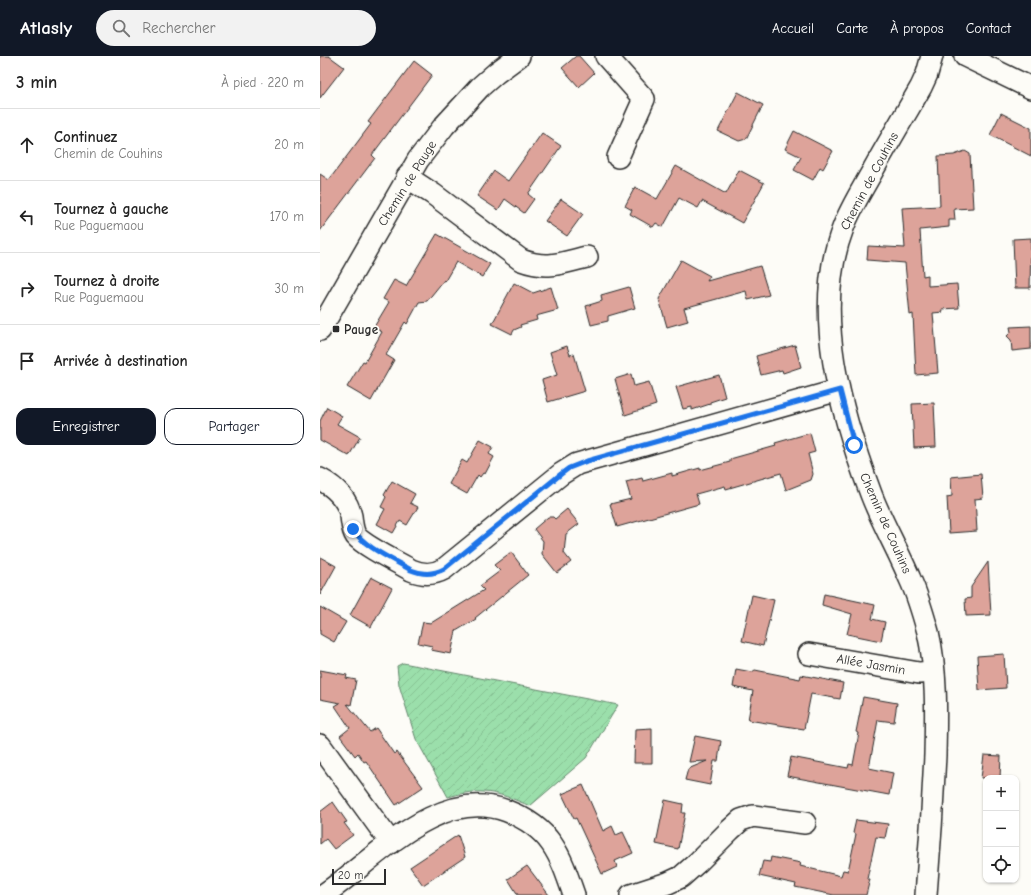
<!DOCTYPE html>
<html lang="fr">
<head>
<meta charset="utf-8">
<style>
  body { margin:0; font-family:"Comic Neue",sans-serif; background:#f2f2f2; color:#222 }
  .controls { position:absolute; right:12px; bottom:12px; display:grid; overflow:hidden; border-radius:8px; box-shadow:0 1px 3px #0004 }
  .controls button { width:36px; height:36px; display:grid; place-items:center; padding:0; border:0; border-bottom:1px solid #e0e0e0; background:#fff; color:#222; font:20px sans-serif }
  .scale { position:absolute; left:12px; bottom:10px; width:54px; box-sizing:border-box; padding-left:4px; border:2px solid #2b2b2b; border-top:0; font-size:11px; line-height:14px; white-space:nowrap; color:#2b2b2b; -webkit-text-stroke:3px #fdfcf7; paint-order:stroke }
  .stop { position:absolute; width:12px; height:12px; margin:-9px; border:3px solid #1a73e8; border-radius:50%; background:#fff }
  .stop.end { background:#1a73e8; border-color:#fff; box-shadow:0 1px 4px #0008 }
  .list { margin:0; padding:0; list-style:none }
  h2 { display:flex; justify-content:space-between; align-items:center; height:52px; margin:0; padding:0 16px; font-size:17px }
  h2 small { font-size:13px; font-weight:400; color:#767676 }
  .list li { display:grid; grid-template-columns:26px 1fr auto; gap:12px; align-items:center; box-sizing:border-box; height:72px; padding:0 16px; border-top:1px solid #e0e0e0 }
  .list b { display:block; font-size:15px; white-space:nowrap }
  .list p { margin:0; font-size:13px; white-space:nowrap; color:#767676 }
  .list em { font-size:13px; font-style:normal; color:#767676 }
  .actions { display:flex; gap:8px; padding:12px 16px }
  .actions a { flex:1; padding:9px 0; border:1px solid #111827; border-radius:12px; text-align:center; font-size:14px; color:#111827 }
  .actions .main { background:#111827; color:#fff }
  .icon { flex:none; width:22px; height:22px; fill:none; stroke:currentColor; stroke-width:2; stroke-linecap:round; stroke-linejoin:round }
  .map { position:relative; flex:none; width:711px; height:839px; overflow:hidden }
  header { display:flex; align-items:center; gap:24px; box-sizing:border-box; height:56px; padding:0 20px; background:#111827; color:#fff }
  header strong { font-size:19px }
  nav { display:flex; gap:22px; margin-inline-start:auto; font-size:14px }
  .search { width:280px; height:36px; background:#f2f2f2; display:flex; align-items:center; gap:10px; box-sizing:border-box; padding:0 14px; border-radius:22px; color:#767676; font-size:15px }
  main { display:flex }
  aside { flex:1; background:#fff }
  .map>svg:first-child { display:block }
  .garden { fill:url(#garden-furrows); stroke:#63856b }
  .building { fill:#dda39a; stroke:#2b2b2b }
  .lines { fill:none; stroke-linecap:round; stroke-linejoin:round }
  .minor-casing { stroke:#2b2b2b; stroke-width:24 }
  .minor { stroke:#fdfcf7; stroke-width:21 }
  .route { stroke:#1a73e8; stroke-width:5 }
  .poi-dot { fill:#2b2b2b; stroke:#fdfcf7; stroke-width:1.5 }
  .labels { text-anchor:middle; dominant-baseline:central; stroke-width:3.5; stroke-linejoin:round; paint-order:stroke }
  .street-label { font-size:13px; fill:#2b2b2b; stroke:#fdfcf7 }
  .poi-label { font-size:13px; font-weight:bold; fill:#2b2b2b; stroke:#fdfcf7; text-anchor:start }
</style>
</head>
<body>
<header>
<strong>Atlasly</strong>
<div class="search"><svg class="icon" aria-label="search" viewBox="0 0 24 24"><circle cx="10" cy="10" r="6"/><path d="M15 15l6 6"/></svg>Rechercher</div>
<nav><a>Accueil</a><a>Carte</a><a>À propos</a><a>Contact</a></nav>
</header>
<main>
<aside>
<h2>3 min<small>À pied · 220 m</small></h2>
<ul class="list">
<li><svg class="icon" aria-label="ahead" viewBox="0 0 24 24"><path d="M12 20V5M6 11l6-6 6 6"/></svg><div><b>Continuez</b><p>Chemin de Couhins</p></div><em>20 m</em></li>
<li><svg class="icon" aria-label="left" viewBox="0 0 24 24"><path d="M17 20v-9H6M10 6l-5 5 5 5"/></svg><div><b>Tournez à gauche</b><p>Rue Paguemaou</p></div><em>170 m</em></li>
<li><svg class="icon" aria-label="right" viewBox="0 0 24 24"><path d="M7 20v-9h11M14 6l5 5-5 5"/></svg><div><b>Tournez à droite</b><p>Rue Paguemaou</p></div><em>30 m</em></li>
<li><svg class="icon" aria-label="arrive" viewBox="0 0 24 24"><path d="M6 21V4h12l-3 4 3 4H6"/></svg><div><b>Arrivée à destination</b></div></li>
</ul>
<div class="actions"><a class="main">Enregistrer</a><a>Partager</a></div>
</aside>
<div class="map">
<svg width="711" height="839" viewBox="0 0 711 839">
  <defs>
    <pattern id="garden-furrows" width="10" height="10" patternUnits="userSpaceOnUse"><rect width="10" height="10" fill="#9bdfab"/><path d="M-1 1l2-2M0 10L10 0M9 11l2-2" fill="none" stroke="#86c093"/></pattern>
  </defs>
  <rect width="100%" height="100%" fill="#fdfcf7"/>
  <filter id="ink" filterUnits="userSpaceOnUse"><feTurbulence type="fractalNoise" baseFrequency=".025" numOctaves="2"/><feDisplacementMap in="SourceGraphic" scale="8" xChannelSelector="R" yChannelSelector="G"/><feConvolveMatrix kernelMatrix="1 2 1 2 8 2 1 2 1" color-interpolation-filters="sRGB"/></filter>
  <g filter="url(#ink)">
    <path class="garden" d="M83,607L298,649L266,702L210,750C196,744 178,736 162,736C151,735 139,738 128,741L96,683L79,629L77,610Z"/>
    <path class="building" d="M0,0H9L24,11L0,42Z
      M256,0H259L274,17L259,31L242,12Z
      M94,5L112,19L52,99L55,102L0,175V118L9,124L51,68L48,66Z
      M418,36L443,49L426,83L419,85L398,75Z
      M681,57L711,72V100L670,79Z
      M474,75L513,95L503,113L500,111L493,124L474,114L481,101L465,93Z
      M222,77L241,90L208,138L214,143L204,157L185,143L178,154L157,140L174,115L188,125Z
      M645,95L650,98L653,152L634,153L635,164H629V171L600,174L603,220L608,219V230L637,228L639,252L622,253L623,256L613,257L618,317L596,319L593,258L590,259L585,207L547,204L548,190L585,192L582,152L620,150L618,100L634,99Z
      M356,110L406,138L419,114L444,127L422,167L382,145L378,152L359,142L343,171L336,167L333,171L310,158L312,154L305,150L315,131L337,143Z
      M241,143L263,158L247,180L225,165Z
      M117,178L170,208L162,221L136,206L125,225L124,224L107,245L99,246L87,268L85,266L66,299L74,304L51,345L27,331L43,305L45,306L62,276L54,271L69,246L63,243L74,224L86,230Z
      M711,182L710,232H695L693,183Z
      M361,204L390,220L387,225L440,210L449,239L428,244L426,235L364,252L368,265L347,271L339,243Z
      M194,227L213,237L231,231L238,254L216,260L217,264L200,269L201,271L194,274L192,278L172,268Z
      M309,231L315,252L288,260V265L271,269L266,250L282,245L281,239Z
      M711,270V293L692,295L691,284L687,280L691,276L690,271Z
      M475,289L481,311L463,317L462,314L441,319L436,300Z
      M247,290L250,299L254,298L265,335L228,346L222,324L237,319L230,296Z
      M311,318L314,330L329,326L336,349L305,359L295,323Z
      M399,319L405,341L390,346V348L372,354V351L363,353L356,331Z
      M614,347L616,391L594,392L592,348Z
      M7,351L22,360L17,368L40,381L29,400L0,384V365Z
      M490,377L495,396L488,398L493,418L491,424L466,434L461,417L406,433L405,430L376,438L379,448L297,471L290,448L311,443L306,426L322,422L323,425L352,417V420L380,412V414L410,406V403L456,390L455,387Z
      M160,384L173,391L169,398L174,401L165,418L163,417L160,421L158,419L147,438L129,428L142,404L147,407Z
      M661,418L663,442L655,443L657,475L629,477L627,441L632,440L631,421Z
      M72,425L95,438L90,447L98,451L87,469L80,465L73,477L57,468L65,453L61,451L66,441L64,439Z
      M247,453L259,468L246,478L244,497L251,506L237,517L222,498L223,485L214,473L228,461H233L235,463Z
      M191,496L208,519L155,562L156,563L136,575L131,598L111,594L112,590L98,587L103,566L111,567L164,534L160,530L180,515L174,509Z
      M0,501L16,510L0,539Z
      M668,506L671,559L646,560L645,543L651,542V531Z
      M51,521L72,532L51,571L30,559Z
      M504,538L555,549L552,563L565,566L561,585L527,578L532,558L502,549Z
      M432,539L454,544L443,590L422,585Z
      M0,551L26,566L14,586L0,578Z
      M684,598L686,632L659,634L657,600Z
      M416,613L432,616L435,614L480,623L481,619L523,627L520,643L491,638L484,673L428,664L433,635L413,631Z
      M0,614L27,619L26,622L36,624L31,649L27,648L50,676L56,672L74,698L77,696L103,731L76,749L46,705L44,706L38,697L35,700L20,680L30,672L15,650L20,647L0,643Z
      M543,641L577,647L574,666L558,664L549,712L573,717L569,739L467,720L471,701L528,712L529,708L533,709L539,677L536,676Z
      M332,672V707H314L315,673Z
      M375,680L401,685L398,705H394L390,729L365,724L368,713L387,705L369,706Z
      M664,699L681,700L680,722H661Z
      M263,729L283,775L292,770L296,779L303,776L313,797L295,805L297,811L282,818L256,762L254,763L242,738Z
      M345,744L363,748L362,757H365L358,793L336,788Z
      M13,746L27,766L24,767L33,779L14,793L6,783L0,788V756Z
      M536,764L568,768L565,782L556,781L547,823H550L546,839H514L475,831L476,828L439,820L443,805L450,806L451,801L481,807L480,810L521,820L523,814L528,815L536,778L533,777Z
      M138,779L145,801L103,829L90,811Z
      M207,810L229,839H198L188,823Z"/>
    <g class="lines">
      <defs>
        <path id="minor" d="M286,0L324,43L298,101
          M645,0L711,32
          M87,121L113,138L201,204C228,214 241,207 267,201
          M0,274L98,104L124,70L160,31L176,17L199,0
          M0,423C15,431 27,442 31,460C32,467 32,474 36,480C44,490 79,507 91,514C103,519 113,519 124,513L241,418L257,408L519,334
          M489,598L599,617L614,616
          M0,689L71,787
          M3,839C55,804 118,729 187,755C231,772 240,798 254,839
          M311,839L348,827L361,821L378,806L410,774L421,764L433,760L485,767
          M606,839C610,792 613,745 615,699C616,658 617,615 608,576C603,558 598,540 590,523C578,494 562,467 551,438C521,358 491,255 523,172C530,153 542,134 552,116C568,87 585,59 601,31L607,18L612,0"/>
      </defs>
      <use href="#minor" class="minor-casing"/>
      <use href="#minor" class="minor"/>
    </g>
  </g>
  <g class="lines" filter="url(#ink)">
    <path class="route" d="M33,473C42,490 74,504 91,514C103,519 113,519 124,513L241,418L249,412L267,405L520,334L534,389"/>
  </g>
  <rect class="poi-dot" x="12" y="269" width="8" height="8" rx="2"/>
  <g class="labels">
    <g class="street-label">
      <text transform="translate(549 125) rotate(-62)">Chemin de Couhins</text>
      <text transform="translate(87 127) rotate(-58)">Chemin de Pauge</text>
      <text transform="translate(566 467) rotate(66)">Chemin de Couhins</text>
      <text transform="translate(551 608) rotate(10)">Allée Jasmin</text>
    </g>
    <g class="poi-label">
      <text x="24" y="273">Pauge</text>
    </g>
  </g>
</svg>
<div class="controls">
<button>+</button>
<button>−</button>
<button><svg class="icon" aria-label="locate" viewBox="0 0 24 24"><circle cx="12" cy="12" r="6"/><path d="M12 2v4M12 18v4M2 12h4M18 12h4"/></svg></button>
</div>
<div class="scale">20 m</div>
<div class="stop" style="left:534px;top:389px"></div>
<div class="stop end" style="left:33px;top:473px"></div>
</div>
</main>
</body>
</html>
